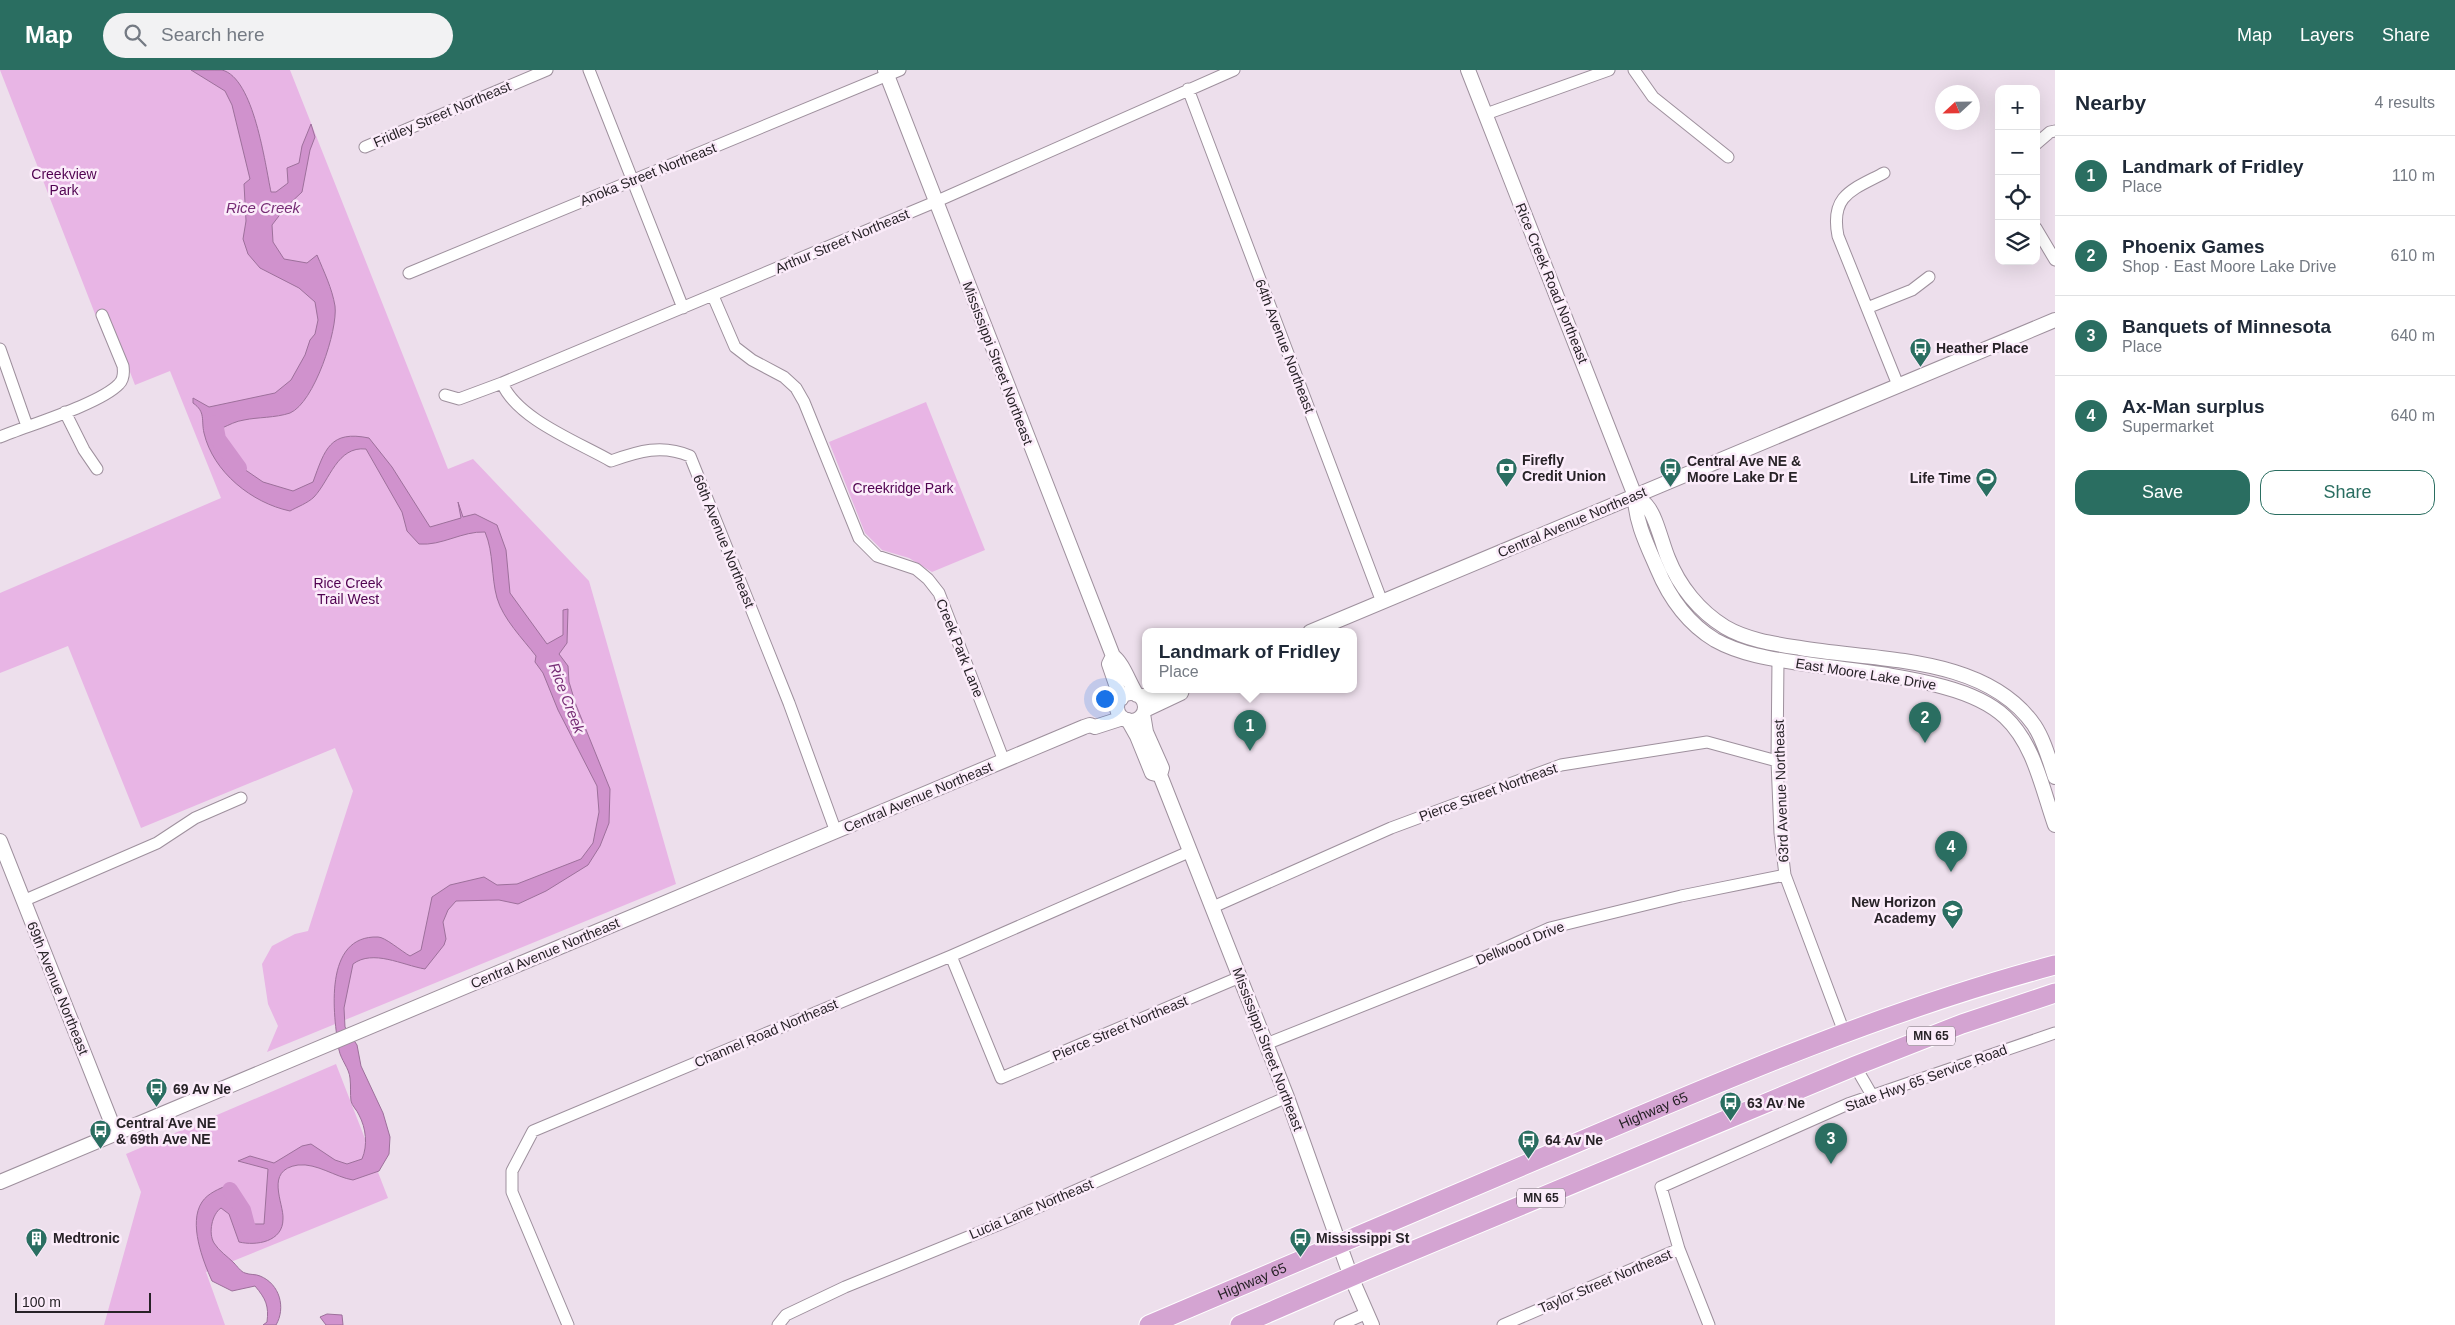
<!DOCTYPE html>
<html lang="en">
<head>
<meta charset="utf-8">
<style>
  body { margin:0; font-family:Helvetica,sans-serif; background:#f2f2f3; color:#1f2937 }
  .controls { position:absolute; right:15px; top:15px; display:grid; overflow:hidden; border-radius:10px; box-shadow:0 5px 20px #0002 }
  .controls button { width:45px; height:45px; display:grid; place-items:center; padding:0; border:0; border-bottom:1px solid #e0e1e3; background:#fff; color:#1f2937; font:25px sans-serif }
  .compass { position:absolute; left:1935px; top:15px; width:45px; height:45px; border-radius:50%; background:#fff; box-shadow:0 5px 20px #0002; rotate:248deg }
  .scale { position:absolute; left:15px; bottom:12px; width:136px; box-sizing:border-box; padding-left:5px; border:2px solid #272227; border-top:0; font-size:14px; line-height:18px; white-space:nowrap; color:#272227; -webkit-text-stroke:4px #fbecfa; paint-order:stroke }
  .you { position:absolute; left:1104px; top:628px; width:18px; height:18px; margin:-12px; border:4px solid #fff; border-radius:50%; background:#1a73e8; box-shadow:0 0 0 8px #1a73e833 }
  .badge { display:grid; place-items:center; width:32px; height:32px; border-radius:50%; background:#2a6e61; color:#fff; font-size:16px; font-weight:700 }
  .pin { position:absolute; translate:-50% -41px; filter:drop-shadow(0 1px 2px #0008) }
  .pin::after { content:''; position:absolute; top:26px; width:18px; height:15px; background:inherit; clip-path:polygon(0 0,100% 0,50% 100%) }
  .popup { position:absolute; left:1142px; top:558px; width:215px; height:65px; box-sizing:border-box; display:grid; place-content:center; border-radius:10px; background:#fff; filter:drop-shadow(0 1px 4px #0005); font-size:16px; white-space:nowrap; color:#747a83 }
  .popup b { font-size:19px; color:#1f2937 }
  .popup::after { content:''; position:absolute; left:50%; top:100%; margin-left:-10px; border:10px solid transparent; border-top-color:#fff }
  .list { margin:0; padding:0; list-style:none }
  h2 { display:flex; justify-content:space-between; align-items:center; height:65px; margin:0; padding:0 20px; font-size:21px }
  h2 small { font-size:16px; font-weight:400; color:#747a83 }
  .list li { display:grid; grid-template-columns:32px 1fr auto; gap:15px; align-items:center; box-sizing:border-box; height:80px; padding:0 20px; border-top:1px solid #e0e1e3 }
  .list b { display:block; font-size:19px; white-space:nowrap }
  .list p { margin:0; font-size:16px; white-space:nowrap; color:#747a83 }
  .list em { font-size:16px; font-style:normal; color:#747a83 }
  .actions { display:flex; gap:10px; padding:15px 20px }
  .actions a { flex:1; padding:11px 0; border:1px solid #2a6e61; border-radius:15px; text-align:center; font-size:18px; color:#2a6e61 }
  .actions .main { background:#2a6e61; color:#fff }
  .icon { flex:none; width:28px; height:28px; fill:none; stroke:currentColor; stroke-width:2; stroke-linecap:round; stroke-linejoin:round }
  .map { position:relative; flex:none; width:2055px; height:1255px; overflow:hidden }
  header { display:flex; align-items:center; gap:30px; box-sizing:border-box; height:70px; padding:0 25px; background:#2a6e61; color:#fff }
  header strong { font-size:24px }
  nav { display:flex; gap:28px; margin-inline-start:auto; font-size:18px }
  .search { width:350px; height:45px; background:#f2f2f3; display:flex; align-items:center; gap:12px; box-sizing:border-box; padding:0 18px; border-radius:28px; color:#747a83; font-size:19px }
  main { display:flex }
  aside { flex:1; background:#fff }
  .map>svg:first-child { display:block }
  .green { fill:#e8b5e5 }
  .water { fill:#d092cd; stroke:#9d709b }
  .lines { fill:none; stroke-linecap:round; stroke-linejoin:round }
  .river { stroke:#d092cd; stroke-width:16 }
  .minor-casing { stroke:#9e909d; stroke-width:13 }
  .tertiary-casing { stroke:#9e909d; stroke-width:16 }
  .trunk-casing { stroke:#fff; stroke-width:21 }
  .minor { stroke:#fff; stroke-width:11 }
  .tertiary { stroke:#fff; stroke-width:14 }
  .trunk { stroke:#d4a4d2; stroke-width:19 }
  .labels { text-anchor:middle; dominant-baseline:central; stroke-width:5; stroke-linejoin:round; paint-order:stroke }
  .shield { fill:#fbecfa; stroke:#675f66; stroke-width:1 }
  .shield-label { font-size:12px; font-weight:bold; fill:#272227 }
  .street-label { font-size:14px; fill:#272227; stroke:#fbecfa }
  .park-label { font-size:14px; fill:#510351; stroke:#fbecfa }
  .poi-label { font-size:14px; font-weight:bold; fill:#272227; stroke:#fbecfa; text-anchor:start }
  .water-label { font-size:15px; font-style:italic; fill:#762d75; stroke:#fbecfa }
</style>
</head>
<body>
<header>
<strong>Map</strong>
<div class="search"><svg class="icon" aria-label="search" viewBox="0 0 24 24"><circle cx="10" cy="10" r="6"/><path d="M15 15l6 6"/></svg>Search here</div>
<nav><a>Map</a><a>Layers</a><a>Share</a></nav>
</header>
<main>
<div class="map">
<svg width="2055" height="1255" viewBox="0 0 2055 1255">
  <rect width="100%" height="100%" fill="#eddfec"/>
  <path class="green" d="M0,0H290L448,399L473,389L589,511L676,814L267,982L278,956L268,934L262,894L272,876L295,864L308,861L353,721L335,678L141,758L68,576L0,603V523L221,428L170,301L135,315L115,263L104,267Z
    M926,332L985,480L932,502L909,488L882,480L865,463L829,372Z
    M336,994L388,1128L206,1202L225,1255H104L141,1122L126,1084Z"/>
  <path class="water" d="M191,0C201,0 213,0 222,0C254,8 265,94 271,122H276L288,113L287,98L299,93L302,76L311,54L315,67L310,80L302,122L285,138L272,155L273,172L284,189L307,193L317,185C324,202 332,218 335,236C338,260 314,333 290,343C275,348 258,347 244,350C236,351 229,355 222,358L218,369L227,383L244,399L263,412L293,421L313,412C325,379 330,360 369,368L392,397L430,457L461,448L458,432L463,447L475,444L497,455L506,480L510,523L547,574L563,565V540L568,539L567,573L559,584L568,596L569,612L576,635L610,719L609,753L600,776L588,795L546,821L518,834L499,830L456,831L448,840L443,852L446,869L444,875L425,899C402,895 373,879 353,894L344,938L345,957L357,975L361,996L383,1043L390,1067L389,1084L379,1101L353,1110C335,1107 317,1093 298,1095C264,1100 284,1133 283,1149C283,1172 256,1176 239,1172L229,1144L221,1138C212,1144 208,1163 214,1173C219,1181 227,1186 234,1193C237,1196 241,1202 245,1203C250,1205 256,1204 260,1206C280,1214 286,1238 276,1255H263L267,1252C269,1236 266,1229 255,1216L232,1221L212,1211C203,1191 188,1153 202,1132C208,1123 219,1119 228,1115C244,1123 236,1130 242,1142C244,1146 250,1150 253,1154H264L268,1099L238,1091L250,1086L274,1093L302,1076L311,1074L335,1090L347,1094L362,1089C368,1075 366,1058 359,1045C357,1040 352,1036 351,1031C350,1024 351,1016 350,1008C349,998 341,990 339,980C333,945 323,865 378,867C385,867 401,881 410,886L421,880L432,827L450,815L484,807L497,815L517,814L581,789L593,773L599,742L597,716L558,640L543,603L535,592L536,586C523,569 503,549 497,528C491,507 494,483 485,462C462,461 442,476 419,474L407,461L402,442L366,379C337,376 330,410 314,427C308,433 297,437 290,441C252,433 213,402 204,363C201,350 206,342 193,333V328L209,337L275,323L291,310L305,285L310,270L315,264L318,250L315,232L299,218L260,198L248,184L243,169L246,151L244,114L250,109L232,35L225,21Z
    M327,1244L342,1245L343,1255H326L320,1247Z"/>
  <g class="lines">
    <path class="river" d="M215,353L218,369L239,398
      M230,1120L243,1140L248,1159L253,1163"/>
    <defs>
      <path id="minor" d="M589,0L683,238
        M1634,0L1653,27L1728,87
        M1188,19L1382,532
        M1486,44L1609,0
        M2036,74L2050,62L2055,61
        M365,77L547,0
        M1884,103C1852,120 1830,125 1838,166L1898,315
        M2036,158L2055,190
        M409,203L900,0
        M713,226L735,277L752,290L784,307L796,318L804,332L859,468L877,486L916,499L928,509L939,523L1004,691
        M1867,238L1912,220L1929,207
        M0,279L27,356
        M502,313C517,349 578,372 611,391C639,381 662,374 690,386L789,633L836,762
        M445,325L459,329L502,313L935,132L1234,0
        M65,342L84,380L97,399
        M0,367C29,355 100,334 119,314C124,309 124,303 123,296L102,245
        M1778,590L1777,691L1780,763L1785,805L1844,962
        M23,831L157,773L195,748L241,728
        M1213,837L1391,758L1561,695L1707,672L1777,691
        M951,886L1001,1008L1240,907
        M1266,974L1485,887L1550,858L1681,826L1785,805
        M1855,996L1873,1027
        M568,1255L512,1122V1101L533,1061L951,886L1191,781
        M778,1255L786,1245L845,1217L1000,1154L1287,1027
        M1340,1255L1367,1243
        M1503,1255L1679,1179
        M1709,1255L1679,1179L1661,1117L1848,1034L2055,963"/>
      <path id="tertiary" d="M885,0L1113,586C1123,593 1129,613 1137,625
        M1468,0L1635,426C1635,451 1647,475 1657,498C1669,527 1687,553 1715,570C1740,584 1771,589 1799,593C1847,600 1897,604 1944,617C1966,623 1988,631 2005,647C2034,674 2042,718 2055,755
        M1635,426C1639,429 1644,432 1647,436C1656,446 1662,474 1668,488C1679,516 1699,541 1725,557C1747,570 1775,574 1800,578C1876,591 1985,585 2034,655C2044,670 2049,689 2055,707
        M1310,562L2055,250
        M1113,586L1109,594L1121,629
        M1117 637a14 14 0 1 1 28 0a14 14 0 1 1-28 0Z
        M1141,627L1161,620
        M1145,640L1181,623L1182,620
        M1143,644L1146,662L1162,698L1160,705L1287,1027L1351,1207L1372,1255
        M1128,650L1137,666L1152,703L1160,705
        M0,771L116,1064
        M0,1112L1084,657L1090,655L1095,657L1123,648"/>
      <g id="trunk">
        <path id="s1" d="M1149,1255C1284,1197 1420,1140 1555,1082C1719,1012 1882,941 2055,895"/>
        <path d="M1240,1255L1369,1199L1855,996L1962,954L2055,923"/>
      </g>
    </defs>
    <use href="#minor" class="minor-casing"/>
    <use href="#tertiary" class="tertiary-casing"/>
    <use href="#trunk" class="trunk-casing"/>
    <use href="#minor" class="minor"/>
    <use href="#tertiary" class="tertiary"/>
    <use href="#trunk" class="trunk"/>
  </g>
  <defs>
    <symbol id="bus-pin" viewBox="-11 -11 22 30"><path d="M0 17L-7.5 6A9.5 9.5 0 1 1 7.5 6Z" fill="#2a6e61" stroke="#fbecfa"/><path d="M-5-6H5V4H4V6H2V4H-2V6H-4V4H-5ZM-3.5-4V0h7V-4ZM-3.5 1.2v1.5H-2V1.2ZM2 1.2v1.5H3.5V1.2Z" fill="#fff"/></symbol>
    <symbol id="bank-pin" viewBox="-11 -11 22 30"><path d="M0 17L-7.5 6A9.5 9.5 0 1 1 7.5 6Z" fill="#2a6e61" stroke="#fbecfa"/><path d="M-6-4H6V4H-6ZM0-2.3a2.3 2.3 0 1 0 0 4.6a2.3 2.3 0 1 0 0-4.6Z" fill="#fff"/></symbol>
    <symbol id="stadium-pin" viewBox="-11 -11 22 30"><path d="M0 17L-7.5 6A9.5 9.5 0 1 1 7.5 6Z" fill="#2a6e61" stroke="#fbecfa"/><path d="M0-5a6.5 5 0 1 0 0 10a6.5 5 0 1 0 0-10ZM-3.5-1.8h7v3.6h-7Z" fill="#fff"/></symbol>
    <symbol id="school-pin" viewBox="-11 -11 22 30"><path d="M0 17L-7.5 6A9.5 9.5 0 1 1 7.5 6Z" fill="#2a6e61" stroke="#fbecfa"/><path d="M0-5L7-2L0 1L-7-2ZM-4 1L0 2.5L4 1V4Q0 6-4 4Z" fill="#fff"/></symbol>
    <symbol id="building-pin" viewBox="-11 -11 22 30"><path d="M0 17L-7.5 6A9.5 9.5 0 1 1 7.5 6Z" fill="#2a6e61" stroke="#fbecfa"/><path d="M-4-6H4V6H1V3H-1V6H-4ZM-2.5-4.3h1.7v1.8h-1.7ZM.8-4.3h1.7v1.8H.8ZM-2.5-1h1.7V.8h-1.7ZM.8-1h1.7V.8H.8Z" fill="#fff"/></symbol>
  </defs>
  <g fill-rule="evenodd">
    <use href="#bus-pin" x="1908" y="266" width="25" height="34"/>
    <use href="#bank-pin" x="1494" y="386" width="25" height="34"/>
    <use href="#bus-pin" x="1658" y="386" width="25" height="34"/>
    <use href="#stadium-pin" x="1974" y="396" width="25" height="34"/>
    <use href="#school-pin" x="1940" y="828" width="25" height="34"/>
    <use href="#bus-pin" x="144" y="1006" width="25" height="34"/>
    <use href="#bus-pin" x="1718" y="1020" width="25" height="34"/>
    <use href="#bus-pin" x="88" y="1048" width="25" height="34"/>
    <use href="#bus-pin" x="1516" y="1058" width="25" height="34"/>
    <use href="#building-pin" x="24" y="1156" width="25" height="34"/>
    <use href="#bus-pin" x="1288" y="1156" width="25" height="34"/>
  </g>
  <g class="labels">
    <g class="shield">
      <rect x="1907" y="956.5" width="48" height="19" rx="4"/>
      <rect x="1517" y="1118.5" width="48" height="19" rx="4"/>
    </g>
    <g class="shield-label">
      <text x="1931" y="966">MN 65</text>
      <text x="1541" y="1128">MN 65</text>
    </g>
    <g class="street-label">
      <text transform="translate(442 44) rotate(-23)">Fridley Street Northeast</text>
      <text transform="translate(648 104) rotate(-22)">Anoka Street Northeast</text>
      <text transform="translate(842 171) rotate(-23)">Arthur Street Northeast</text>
      <text transform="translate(1552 213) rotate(68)">Rice Creek Road Northeast</text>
      <text transform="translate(1285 276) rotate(69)">64th Avenue Northeast</text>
      <text transform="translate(998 293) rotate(69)">Mississippi Street Northeast</text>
      <text transform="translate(1572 452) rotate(-23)">Central Avenue Northeast</text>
      <text transform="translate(724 471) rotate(68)">66th Avenue Northeast</text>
      <text transform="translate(960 578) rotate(68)">Creek Park Lane</text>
      <text transform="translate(1866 604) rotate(9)">East Moore Lake Drive</text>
      <text transform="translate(1781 721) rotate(-92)">63rd Avenue Northeast</text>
      <text transform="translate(1488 722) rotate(-20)">Pierce Street Northeast</text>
      <text transform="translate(918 727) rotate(-23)">Central Avenue Northeast</text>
      <text transform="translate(1520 873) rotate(-22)">Dellwood Drive</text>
      <text transform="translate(545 883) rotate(-23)">Central Avenue Northeast</text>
      <text transform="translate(58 918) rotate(68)">69th Avenue Northeast</text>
      <text transform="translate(1120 958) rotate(-23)">Pierce Street Northeast</text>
      <text transform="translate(766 963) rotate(-23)">Channel Road Northeast</text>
      <text transform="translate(1268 979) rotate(69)">Mississippi Street Northeast</text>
      <text transform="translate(1926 1008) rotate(-20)">State Hwy 65 Service Road</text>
      <text stroke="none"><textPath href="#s1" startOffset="548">Highway 65</textPath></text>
      <text transform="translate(1031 1139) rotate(-23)">Lucia Lane Northeast</text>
      <text stroke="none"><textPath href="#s1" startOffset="112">Highway 65</textPath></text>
      <text transform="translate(1605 1211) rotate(-23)">Taylor Street Northeast</text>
    </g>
    <g class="park-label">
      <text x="64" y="104">Creekview<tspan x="64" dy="16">Park</tspan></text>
      <text x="903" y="418">Creekridge Park</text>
      <text x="348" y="513">Rice Creek<tspan x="348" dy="16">Trail West</tspan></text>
    </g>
    <g class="poi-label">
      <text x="1936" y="278">Heather Place</text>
      <text x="1522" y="390">Firefly<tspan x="1522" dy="16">Credit Union</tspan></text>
      <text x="1687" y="391">Central Ave NE &amp;<tspan x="1687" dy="16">Moore Lake Dr E</tspan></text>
      <text x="1971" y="408" text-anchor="end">Life Time</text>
      <text x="1936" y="832" text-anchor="end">New Horizon<tspan x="1936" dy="16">Academy</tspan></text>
      <text x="173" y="1019">69 Av Ne</text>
      <text x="1747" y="1033">63 Av Ne</text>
      <text x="116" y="1053">Central Ave NE<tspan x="116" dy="16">&amp; 69th Ave NE</tspan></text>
      <text x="1545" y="1070">64 Av Ne</text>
      <text x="53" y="1168">Medtronic</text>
      <text x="1316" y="1168">Mississippi St</text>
    </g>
    <g class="water-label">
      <text x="263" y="137">Rice Creek</text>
      <text transform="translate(567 628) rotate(69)">Rice Creek</text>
    </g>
  </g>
</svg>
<div class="controls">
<button>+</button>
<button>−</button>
<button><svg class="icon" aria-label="locate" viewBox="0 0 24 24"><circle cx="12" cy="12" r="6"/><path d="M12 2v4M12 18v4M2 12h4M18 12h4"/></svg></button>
<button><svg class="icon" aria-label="layers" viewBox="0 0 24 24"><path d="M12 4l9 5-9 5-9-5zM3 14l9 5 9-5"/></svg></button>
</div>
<svg class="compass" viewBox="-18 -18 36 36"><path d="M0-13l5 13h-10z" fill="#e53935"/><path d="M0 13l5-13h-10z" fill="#747a83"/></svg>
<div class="scale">100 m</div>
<div class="you"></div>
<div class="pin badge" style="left:1250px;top:681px">1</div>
<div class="popup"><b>Landmark of Fridley</b>Place</div>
<div class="pin badge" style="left:1925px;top:673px">2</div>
<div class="pin badge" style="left:1831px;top:1094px">3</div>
<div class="pin badge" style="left:1951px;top:802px">4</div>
</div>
<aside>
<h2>Nearby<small>4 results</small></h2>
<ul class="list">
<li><span class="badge">1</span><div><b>Landmark of Fridley</b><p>Place</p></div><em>110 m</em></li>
<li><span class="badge">2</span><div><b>Phoenix Games</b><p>Shop · East Moore Lake Drive</p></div><em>610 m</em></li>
<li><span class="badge">3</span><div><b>Banquets of Minnesota</b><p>Place</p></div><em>640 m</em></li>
<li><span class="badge">4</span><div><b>Ax-Man surplus</b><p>Supermarket</p></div><em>640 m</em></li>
</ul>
<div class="actions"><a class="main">Save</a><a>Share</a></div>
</aside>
</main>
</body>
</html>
